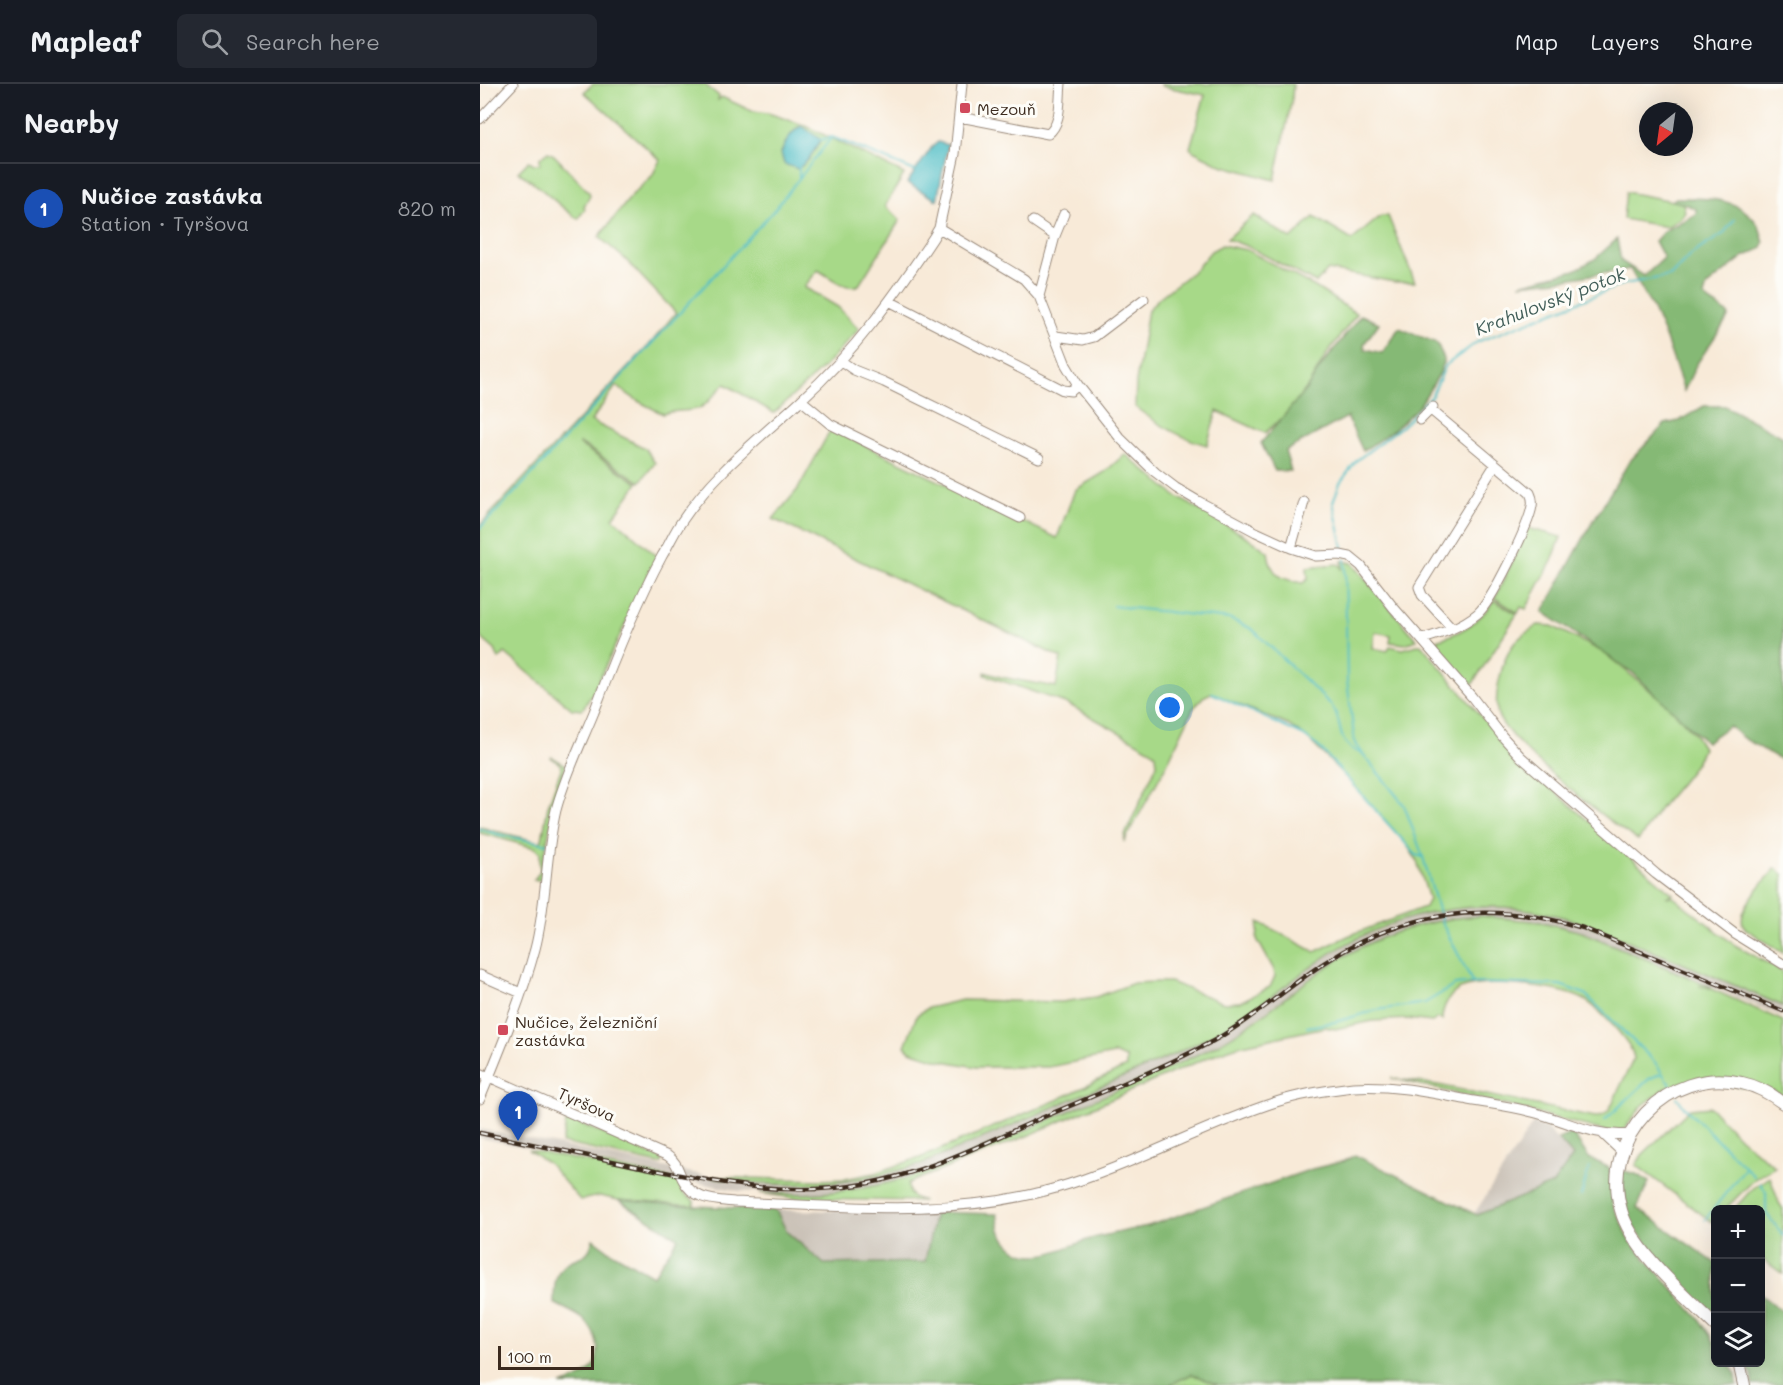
<!DOCTYPE html>
<html lang="en">
<head>
<meta charset="utf-8">
<style>
  body { margin:0; font-family:Mali,sans-serif; background:#242831; color:#f1f3f6 }
  .controls { position:absolute; right:18px; bottom:18px; display:grid; overflow:hidden; border-radius:9px; box-shadow:0 6px 24px #0002 }
  .controls button { width:54px; height:54px; display:grid; place-items:center; padding:0; border:0; border-bottom:2px solid #363941; background:#171b24; color:#f1f3f6; font:30px sans-serif }
  .compass { position:absolute; left:1159px; top:18px; width:54px; height:54px; border-radius:50%; background:#171b24; box-shadow:0 6px 24px #0002; rotate:209deg }
  .scale { position:absolute; left:18px; bottom:15px; width:96px; box-sizing:border-box; padding-left:6px; border:3px solid #3b2a1e; border-top:0; font-size:16px; line-height:21px; white-space:nowrap; color:#3b2a1e; -webkit-text-stroke:4px #fdfcf7; paint-order:stroke }
  .you { position:absolute; left:690px; top:624px; width:21px; height:21px; margin:-15px; border:4px solid #fff; border-radius:50%; background:#1a73e8; box-shadow:0 0 0 9px #1a73e833 }
  .badge { display:grid; place-items:center; width:39px; height:39px; border-radius:50%; background:#1a73e8; color:#fff; font-size:20px; font-weight:700 }
  .pin { position:absolute; translate:-50% -50px; filter:drop-shadow(0 2px 3px #0008) }
  .pin::after { content:''; position:absolute; top:32px; width:21px; height:18px; background:inherit; clip-path:polygon(0 0,100% 0,50% 100%) }
  .list { margin:0; padding:0; list-style:none }
  h2 { display:flex; justify-content:space-between; align-items:center; height:78px; margin:0; padding:0 24px; font-size:26px }
  h2 small { font-size:20px; font-weight:400; color:#9ea1a6 }
  .list li { display:grid; grid-template-columns:39px 1fr auto; gap:18px; align-items:center; box-sizing:border-box; height:90px; padding:0 24px; border-top:2px solid #363941 }
  .list b { display:block; font-size:22px; white-space:nowrap }
  .list p { margin:0; font-size:20px; white-space:nowrap; color:#9ea1a6 }
  .list em { font-size:20px; font-style:normal; color:#9ea1a6 }
  .icon { flex:none; width:33px; height:33px; fill:none; stroke:currentColor; stroke-width:2; stroke-linecap:round; stroke-linejoin:round }
  .map { position:relative; flex:none; width:1303px; height:1301px; overflow:hidden }
  header { display:flex; align-items:center; gap:36px; box-sizing:border-box; height:84px; padding:0 30px; background:#171b24; border-bottom:2px solid #363941 }
  header strong { font-size:28px }
  nav { display:flex; gap:33px; margin-inline-start:auto; font-size:21px }
  .search { width:420px; height:54px; background:#242831; display:flex; align-items:center; gap:15px; box-sizing:border-box; padding:0 21px; border-radius:9px; color:#9ea1a6; font-size:22px }
  main { display:flex }
  aside { flex:1; background:#171b24 }
  .map>svg:first-child { display:block }
  .industrial { fill:#cbc2b8 }
  .green { fill:#a7d988; stroke:#718253; stroke-width:1.5; fill-rule:evenodd }
  .forest { fill:#85b974; stroke:#607249; stroke-width:1.5 }
  .water { fill:#4fbec6; stroke:#457472; stroke-width:1.5 }
  .lines { fill:none; stroke-linecap:round; stroke-linejoin:round }
  .stream { stroke:#4fbec6; stroke-width:2 }
  .minor-casing { stroke:#9a8a7b; stroke-width:11 }
  .major-casing { stroke:#9a8a7b; stroke-width:14 }
  .minor { stroke:#fff; stroke-width:9 }
  .major { stroke:#fff; stroke-width:12 }
  .rail-casing { stroke:#3b2a1e; stroke-width:4.5 }
  .rail { stroke:#fdfcf7; stroke-width:2; stroke-dasharray:7; stroke-linecap:butt }
  .poi-dot { fill:#d1495b; stroke:#fdfcf7; stroke-width:2 }
  .labels { text-anchor:middle; dominant-baseline:central; stroke-width:6; stroke-linejoin:round; paint-order:stroke }
  .poi-label { font-size:16px; fill:#3b2a1e; stroke:#fdfcf7; text-anchor:start }
  .street-label { font-size:16px; fill:#3b2a1e; stroke:#fdfcf7 }
  .water-label { font-size:18px; font-style:italic; fill:#425e59; stroke:#fdfcf7 }
</style>
</head>
<body>
<header>
<strong>Mapleaf</strong>
<div class="search"><svg class="icon" aria-label="search" viewBox="0 0 24 24"><circle cx="10" cy="10" r="6"/><path d="M15 15l6 6"/></svg>Search here</div>
<nav><a>Map</a><a>Layers</a><a>Share</a></nav>
</header>
<main>
<aside>
<h2>Nearby<small></small></h2>
<ul class="list">
<li><span class="badge" style="background:#1a4fb4">1</span><div><b>Nučice zastávka</b><p>Station · Tyršova</p></div><em>820 m</em></li>
</ul>
</aside>
<div class="map">
<svg width="1303" height="1301" viewBox="0 0 1303 1301">
  <rect width="100%" height="100%" fill="#fdfcf7"/>
  <filter id="ink" filterUnits="userSpaceOnUse"><feTurbulence type="fractalNoise" baseFrequency=".0167" numOctaves="2"/><feDisplacementMap in="SourceGraphic" scale="12" xChannelSelector="R" yChannelSelector="G"/><feConvolveMatrix kernelMatrix="1 2 1 2 8 2 1 2 1" color-interpolation-filters="sRGB"/></filter>
  <filter id="wash" filterUnits="userSpaceOnUse"><feTurbulence type="fractalNoise" baseFrequency=".008" numOctaves="4" result="noise"/><feDisplacementMap in="SourceGraphic" scale="24" xChannelSelector="R" yChannelSelector="G"/><feGaussianBlur stdDeviation="1.35" result="paint"/><feColorMatrix in="noise" values="0 0 0 0 0 0 0 0 0 0 0 0 0 0 0 0 0 1.4 0 .05"/><feComposite in="paint" operator="in"/></filter>
  <g filter="url(#wash)">
    <rect width="100%" height="100%" fill="#f8ead8"/>
    <path class="industrial" d="M988,823L1041,825L1083,832L1105,839L1303,922V933L1102,848L1062,838L1040,834L988,833L937,842L880,863L843,885L757,948L716,971L469,1079L407,1100L364,1108L323,1111L259,1107L0,1054V1045L232,1093L281,1100L344,1101L404,1091L465,1070L711,962L771,928L838,878L876,855L934,832Z
      M1053,1039L1067,1045L1093,1072L1073,1100L997,1131L994,1130Z
      M296,1126L455,1128L445,1178L344,1180L307,1148Z"/>
    <path class="green" d="M113,0H224L239,12L238,16L242,13L272,27L288,29L324,41L424,90L405,122L420,136L379,201C365,207 350,193 338,186L324,203L358,223L379,245L346,281L294,329L245,300C236,307 228,322 217,325C206,328 197,325 183,330L158,317L136,302L111,337L165,364L175,379L160,398L100,359V361L158,399L133,434L177,472L113,609L102,626L92,625L25,569L19,575L15,566L0,553V441L171,259L193,232L197,230L145,175L119,153L153,110L172,92L180,76L104,8ZM318,43L341,56L328,76L318,85L305,80C297,66 309,54 318,43Z
      M681,0H813L812,14L795,96L741,81L713,67L710,64L725,11L682,2Z
      M68,68L74,71L109,108L110,112L104,122L105,125L98,135C77,121 60,101 38,88L49,77L54,80H60V74Z
      M1146,108L1203,119L1205,128L1201,134L1187,143L1143,135Z
      M774,131L811,155L834,133L872,156L901,132H908L935,198H915L848,186L836,199L769,163L747,155Z
      M742,161L767,166L835,203L877,230L848,268L827,304L805,331L785,349L737,327L727,361C700,354 676,339 655,323L656,298L668,226L680,213L715,186L731,167Z
      M351,345L577,454L595,406L625,388L645,370L697,413L767,453L788,468C791,493 802,495 823,499L828,495L827,483L858,480L861,482L862,486V477L872,479L937,556L925,560L910,558L911,551L895,548L893,564L907,567L910,562L923,565L941,560L1036,674L1193,810L1186,813L1192,812L1255,861L1303,888V922C1261,904 1219,886 1177,869C1133,850 1091,831 1043,825C971,816 897,836 838,878C802,903 768,933 729,953C683,977 635,997 587,1017C540,1038 492,1059 444,1079C371,1103 307,1106 232,1093L339,1096L365,1095L395,1089L445,1072L577,1016L646,983V974L634,970L569,983H496L458,976L430,967L425,962L437,931L448,924L482,916L582,918L616,913L654,899L677,898H690L744,919L760,918L790,903L795,892L794,886L777,855L779,838L835,868L868,852L945,823L949,815L937,777L927,761L861,688L827,654L808,641L731,609L723,613L713,625L687,680L644,758L645,751L677,680L676,671L671,666L588,620L505,591V588L521,593L576,603L581,574L293,435L318,405Z
      M1048,444L1081,453L1072,477L1046,525L1041,523L1038,529L1015,514Z
      M1014,516L1037,530L990,604L956,565V559L959,555C983,549 1001,536 1014,516Z
      M1058,541L1072,542L1123,568L1189,622L1214,649L1223,664C1213,691 1189,709 1174,733C1168,741 1165,750 1158,756C1131,741 1027,658 1018,631C1013,613 1022,576 1033,561C1039,552 1049,547 1058,541Z
      M72,673L86,681C75,719 65,756 62,796H54L60,787V768L55,764L0,749V743L59,758L62,756L68,722L81,685L80,680L71,674Z
      M1296,784L1303,790V869L1266,845C1251,830 1285,797 1296,784Z
      M1002,832L1062,838L1102,848L1232,903L1219,902L1227,903L1303,937V1013L1294,1007L1211,996L1186,1004L1162,1022L1140,1051L1022,1020L911,994L958,1001L1115,1033L1123,1031L1129,1026L1154,974C1152,963 1145,956 1138,947C1128,936 1118,924 1105,916C1081,903 1009,895 983,904C970,908 962,923 962,936L958,934L952,938L927,935L893,937L855,945L845,943L758,962L740,968L547,1052L428,1099C428,1111 431,1114 444,1117L320,1115L280,1109C338,1113 392,1106 447,1088C500,1067 551,1044 603,1021C647,1002 693,984 736,961C775,940 808,910 844,885C890,853 946,834 1002,832Z
      M1230,1023L1260,1054L1295,1083L1276,1094L1245,1125L1236,1126L1235,1135L1232,1138L1156,1081L1162,1071L1210,1025Z
      M87,1034L182,1075V1079L179,1080L82,1059Z
      M48,1066L199,1096L203,1109L214,1117V1122L138,1116L120,1112L100,1116L69,1080Z
      M1290,1093L1299,1119L1303,1125V1190L1281,1174L1280,1126L1254,1125L1272,1105Z
      M712,1290L738,1301H689Z"/>
    <path class="forest" d="M1196,114C1225,114 1259,112 1278,141C1281,146 1282,153 1284,159L1281,165L1263,173L1227,202L1224,212C1232,221 1243,223 1249,232L1216,281L1204,307L1186,255L1172,223L1150,185L1086,195L1040,200L1095,186L1115,175L1137,155L1141,177L1164,192L1184,174L1175,157L1184,147L1216,130V125L1205,120L1192,117Z
      M881,231L899,239L884,260L885,265L902,269L919,244L957,259L964,275L960,289L940,321L915,345L883,367L867,333L805,367L811,387H795L781,359L827,304L839,285Z
      M1224,322H1245L1303,353V677L1263,654L1249,642L1226,658L1153,589L1063,528L1112,439L1149,378L1185,340L1199,337Z
      M1092,1049L1109,1074L1130,1084L1133,1121L1151,1158L1220,1236L1235,1259L1236,1278L1248,1279L1256,1290L1257,1301H738L712,1290L689,1301H81C90,1298 100,1295 107,1289C125,1274 118,1249 103,1235C95,1229 83,1224 74,1219C74,1207 74,1191 83,1182C95,1170 109,1178 113,1155L128,1166L173,1192L198,1154L138,1116L196,1121L296,1126L307,1148L344,1180L445,1178L455,1128L517,1130C519,1136 518,1143 521,1148C543,1192 585,1161 617,1153C634,1149 651,1146 668,1142L832,1085L865,1077L875,1071L997,1131L1073,1100L1093,1072L1078,1055Z
      M1140,1086L1156,1090L1169,1098L1157,1124L1235,1179V1235L1194,1191L1149,1138Z
      M1281,1211L1303,1228V1301H1272V1291L1265,1279L1280,1278Z"/>
    <path class="water" d="M322,42L341,56L328,76L318,85L304,80L301,69C305,59 312,46 322,42Z
      M458,58L468,61L457,116L427,99L452,63Z"/>
    <g class="lines">
      <path class="stream" d="M340,56L352,53
        M319,95V82
        M0,444L42,401L294,126L352,53L435,87
        M864,468L853,418L860,399L877,376L921,343L941,324L952,311L966,281L997,258L1144,200L1190,192L1212,170L1243,150L1255,135
        M865,475L867,596L875,660L924,721L943,773L962,839L993,899L1080,901L1105,910L1174,977L1193,1005
        M633,522L750,535L772,545L851,621C866,640 852,658 881,669
        M732,609L824,652L840,664L936,771L943,773
        M0,745L21,751L68,760
        M827,943L855,938L897,926L945,919L975,901L993,899
        M1197,1013L1204,1023L1274,1092
        M1125,1036L1169,995L1182,989
        M1280,1099L1286,1108V1129L1303,1151
        M1101,1112L1109,1084
        M1225,1136L1265,1084"/>
    </g>
  </g>
  <g filter="url(#ink)">
    <g class="lines">
      <defs>
        <path id="minor" d="M480,33L568,50C582,40 579,16 581,0
          M0,35L33,0
          M553,137L575,152
          M459,144L544,195L559,212L586,281L598,301L640,354L675,388L696,404L718,417L776,448L811,464L836,472L860,471L870,473L881,482L913,523L992,613L1022,652L1041,673L1176,790L1255,850L1303,880
          M559,212L575,152L584,130
          M411,218L583,306L591,307L598,301
          M576,252L603,256L614,253L664,215
          M361,277L374,286L404,298L559,374
          M321,316L350,340L540,434
          M940,336L953,323
          M811,464L824,418
          M972,544L942,511L939,503L1015,381
          M942,555C961,550 982,542 997,530C1011,519 1049,441 1052,422C1053,417 1052,413 1050,409L951,326
          M0,891L41,909
          M0,989L188,1072C198,1079 198,1087 203,1096C213,1116 234,1116 254,1118C359,1122 474,1134 576,1104C652,1082 721,1042 796,1018C821,1010 847,1006 873,1003C912,1000 951,1009 988,1016C1009,1020 1031,1022 1052,1028C1085,1036 1115,1054 1150,1050
          M0,1015C20,966 41,916 55,865C67,819 65,772 76,726C85,692 101,660 114,628C134,575 155,522 182,472C189,461 194,448 202,437C234,389 279,355 321,316C375,267 413,214 453,154L459,144L475,70L482,0
          M1124,1051L1142,1068"/>
        <path id="major" d="M1236,1242C1206,1212 1152,1167 1141,1126C1120,1055 1188,981 1262,999C1277,1002 1291,1010 1303,1019
          M1259,1278L1264,1301"/>
      </defs>
      <use href="#minor" class="minor-casing"/>
      <use href="#major" class="major-casing"/>
      <use href="#minor" class="minor"/>
      <use href="#major" class="major"/>
      <defs>
        <path id="rail" d="M0,1049C52,1060 104,1071 156,1082C232,1098 306,1114 384,1100C448,1089 507,1058 566,1032C622,1008 679,986 733,957C773,935 806,904 844,879C925,825 1011,816 1103,844L1303,927"/>
      </defs>
      <use href="#rail" class="rail-casing"/>
      <use href="#rail" class="rail"/>
    </g>
  </g>
  <g class="poi-dot">
    <rect x="479" y="18" width="12" height="12" rx="3"/>
    <rect x="17" y="940" width="12" height="12" rx="3"/>
  </g>
  <g class="labels">
    <g class="poi-label">
      <text x="497" y="24">Mezouň</text>
      <text x="35" y="937">Nučice, železniční<tspan x="35" dy="18">zastávka</tspan></text>
    </g>
    <g class="street-label">
      <text transform="translate(107 1020) rotate(24)">Tyršova</text>
    </g>
    <g class="water-label">
      <text transform="translate(1070 217) rotate(-21)">Krahulovský potok</text>
    </g>
  </g>
</svg>
<div class="controls">
<button>+</button>
<button>−</button>
<button><svg class="icon" aria-label="layers" viewBox="0 0 24 24"><path d="M12 4l9 5-9 5-9-5zM3 14l9 5 9-5"/></svg></button>
</div>
<svg class="compass" viewBox="-18 -18 36 36"><path d="M0-13l5 13h-10z" fill="#e53935"/><path d="M0 13l5-13h-10z" fill="#9ea1a6"/></svg>
<div class="scale">100 m</div>
<div class="you"></div>
<div class="pin badge" style="left:38px;top:1057px;background:#1a4fb4">1</div>
</div>
</main>
</body>
</html>
